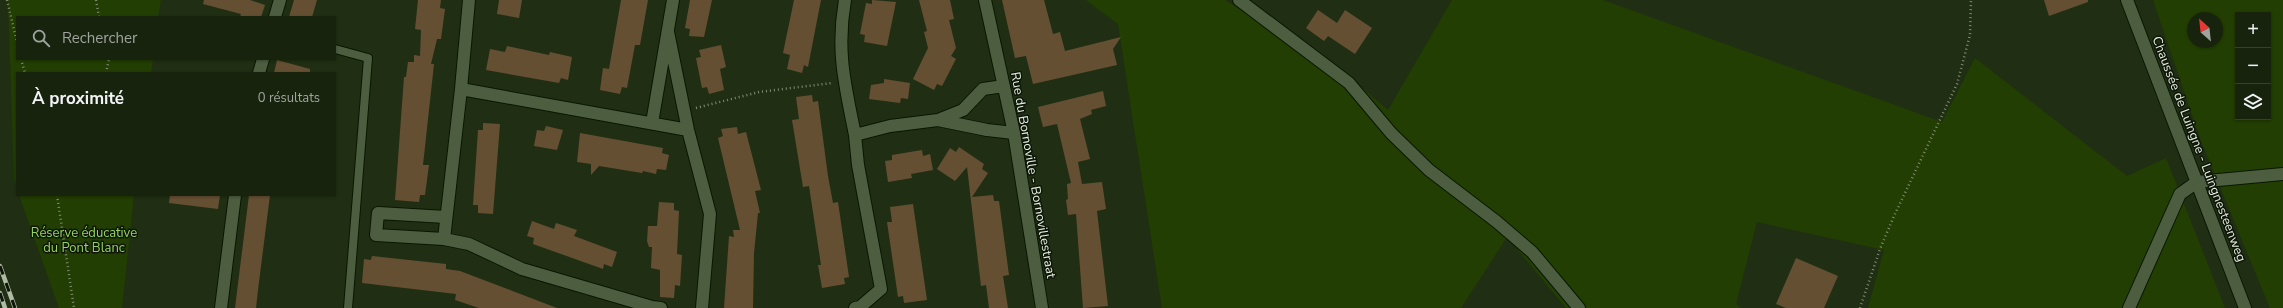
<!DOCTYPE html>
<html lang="fr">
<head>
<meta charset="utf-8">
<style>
  body { margin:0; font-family:"Nunito Sans",sans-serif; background:#212b17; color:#f1f3f6 }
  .controls { position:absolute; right:12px; top:12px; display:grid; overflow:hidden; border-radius:0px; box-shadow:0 1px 3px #0004 }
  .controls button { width:36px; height:36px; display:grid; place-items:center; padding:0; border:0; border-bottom:1px solid #36402e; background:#18230e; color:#f1f3f6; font:20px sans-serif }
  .compass { position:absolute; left:2187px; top:12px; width:36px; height:36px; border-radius:50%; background:#18230e; box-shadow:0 1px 3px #0004; rotate:333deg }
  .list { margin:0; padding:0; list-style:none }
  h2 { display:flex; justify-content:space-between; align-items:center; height:52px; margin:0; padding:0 16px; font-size:17px }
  h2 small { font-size:13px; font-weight:400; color:#9fa49e }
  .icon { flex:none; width:22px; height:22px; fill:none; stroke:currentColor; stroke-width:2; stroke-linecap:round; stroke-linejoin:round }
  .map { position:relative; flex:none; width:2283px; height:308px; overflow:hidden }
  .search { position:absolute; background:#18230e; box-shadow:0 1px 3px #0004; left:16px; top:16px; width:320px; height:44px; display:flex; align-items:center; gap:10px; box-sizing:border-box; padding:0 14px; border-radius:0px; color:#9fa49e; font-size:15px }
  .panel { position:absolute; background:#18230e; box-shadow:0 1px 3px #0004; left:16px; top:72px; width:320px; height:124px; border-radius:0px }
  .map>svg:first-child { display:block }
  .green { fill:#223e02; fill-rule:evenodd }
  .building { fill:#654f33 }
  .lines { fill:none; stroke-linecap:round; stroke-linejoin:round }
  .lane-casing { stroke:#091700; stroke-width:10 }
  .street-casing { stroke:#091700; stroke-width:14 }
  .secondary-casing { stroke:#091700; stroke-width:14 }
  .path { stroke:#808d75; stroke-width:2.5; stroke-dasharray:1 3; stroke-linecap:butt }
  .lane { stroke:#4d5e40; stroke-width:8 }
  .street { stroke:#4d5e40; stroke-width:12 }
  .secondary { stroke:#4d5e40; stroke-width:12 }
  .rail-casing { stroke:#afbba6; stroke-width:4.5 }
  .rail { stroke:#0e1509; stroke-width:3; stroke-dasharray:9; stroke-linecap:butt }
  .labels { text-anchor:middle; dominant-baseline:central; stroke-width:3; stroke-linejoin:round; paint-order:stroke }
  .street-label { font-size:13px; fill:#e4efdd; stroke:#0e1509 }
  .park-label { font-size:13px; fill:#95d45f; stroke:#0e1509 }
</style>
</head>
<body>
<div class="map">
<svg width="2283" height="308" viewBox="0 0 2283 308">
  <rect width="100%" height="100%" fill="#202f13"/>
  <path class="green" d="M8,0H161L158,17H17V59H153L151,73H17V188L14,179Z
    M1086,0H1225L1349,77L1388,110L1452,0H1603L1942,122L1975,58L2127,176L2166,158L2225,308H1868L1884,250L1757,222L1736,304L1741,308H1566L1507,237L1461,308H1162L1118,24Z
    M2153,0H2283V308H2270L2201,141ZM2238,15H2268V117H2238ZM2193,18H2217V42H2193Z
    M19,195H134L122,308H59Z"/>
  <path class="building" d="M204,0H250L265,5L261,17H240L241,14L203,4Z
    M294,0H317L312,17H289Z
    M418,0H441L440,8L445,9L441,39H437L431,64H434L423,165H429L425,195H420L419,202L395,200L404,77H406L408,62H414V55L420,56L421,30L415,29Z
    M499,0H522L519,18L497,14Z
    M621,0H648L640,45H635L627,88L622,87L620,94L600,90L603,68L609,69Z
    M690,0H712L704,37L689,36L690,29L685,28Z
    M794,0H821L808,67L804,65L802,73L787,69L790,55L783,53Z
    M872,0L896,2L887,46L864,42L865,35L860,34L866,3L872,4Z
    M919,0H950L954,19L949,20L956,48L951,56L956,59L942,86L937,84L934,90L913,79L928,48L924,32L927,31Z
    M1002,0H1044L1053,34L1060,32L1065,51L1121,37L1113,49L1117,65L1033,84L1026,56L1015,58Z
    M2044,0H2088V2L2049,16Z
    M1318,10L1337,23L1345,10L1372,28L1355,54L1328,36L1324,41L1306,28Z
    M721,45L726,67L720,69L724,90L709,94L707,87L702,88L696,58L701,57L699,50Z
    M507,46L549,55L550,52L572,57L568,80L561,78L559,83L486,70L490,49L505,52Z
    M277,60L310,69V73H274Z
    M884,79L910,83L908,99L901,98L900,103L869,99L871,85L884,83Z
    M1103,91L1106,106L1091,110L1092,114L1080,119L1090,159L1078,162L1082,184L1102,182L1106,209L1097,211L1108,306L1083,308L1076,214L1068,215L1066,200L1068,199L1067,184L1071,183L1057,124L1043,127L1038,107Z
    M812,95L813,102L818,101L828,176L833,203L838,202L849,277L844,278L845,284L822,288L818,265H821L809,186L803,187L792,120L799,119L796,97Z
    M483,123L500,124L493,214L478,213V205H473L478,130H483Z
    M546,126L563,130L557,150L534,146L537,130L544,131Z
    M737,127L738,134L746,132L761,190L755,191L760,213H758L754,253L753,308H724L729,236L734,237L733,230H740L718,138L723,136L721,129Z
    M580,133L663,148L662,153L669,155L666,170L657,169L656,174L643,171L642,173L599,166L591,175V164L577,162Z
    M959,147L984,164L982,169L988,173L972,197L993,195L994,201H999L1009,275L1003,276L1008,308H989L986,285L981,286L967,167L955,181L937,169L950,148L956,152Z
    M922,150L923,156L930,154L933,170L911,174L912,178L888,182L885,161L892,160V155Z
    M170,195H220L218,209L169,203Z
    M249,195H270L258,290L256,308H235Z
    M659,202L674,203V210L679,211L677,254L682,255L680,286L675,285L674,298L660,297V270L651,268L652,247H649L647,241L648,226H657Z
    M913,204L927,300L904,303L903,296L898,297L887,222H892L890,207Z
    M532,221L554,229L556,223L577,230L574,236L617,252L612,267L604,264L603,269L533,244L534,238L527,236Z
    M372,256L446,264V269L460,271L557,308H479L455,300L456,294L362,283L364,259L371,260Z
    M1796,258L1838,276L1824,308H1786L1776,304Z"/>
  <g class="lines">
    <defs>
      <path id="lane" d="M335,49L368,58L348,308"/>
      <path id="street" d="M469,0L461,89L444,239L469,244L522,269L652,307L661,308
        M845,0C836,51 845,85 855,135L890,126L938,120
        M985,0L1014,133L1042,308
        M1239,0L1349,83L1391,133L1429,170L1497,222L1532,252L1579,308
        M275,17L280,0
        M668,32L688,130L710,214L702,308
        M259,73L263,59
        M1004,86L983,89L963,110L938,120L987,130L1014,133
        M461,89L688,130
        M652,123L673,0
        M444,239L376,235L378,213L446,217
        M221,308L235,195
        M855,308L860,307L881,289L858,165L855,135
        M2129,308L2180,194L2197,182L2283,174"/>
      <path id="secondary" d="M2127,0L2245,308"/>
    </defs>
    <use href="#lane" class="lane-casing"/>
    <use href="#street" class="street-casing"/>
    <use href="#secondary" class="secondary-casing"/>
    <path class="path" d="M7,0L17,42
      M96,0L99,17
      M21,59L25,73
      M106,73L109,59
      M696,108L759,92L832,83
      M57,195L74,308
      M1860,308L1880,249L1894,216L1957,84L1970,35L1971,0"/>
    <use href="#lane" class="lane"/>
    <use href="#street" class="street"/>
    <use href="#secondary" class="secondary"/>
    <defs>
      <path id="rail" d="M0,266L15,308
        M0,293L5,308"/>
    </defs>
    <use href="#rail" class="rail-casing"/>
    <use href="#rail" class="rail"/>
  </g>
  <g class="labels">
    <g class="street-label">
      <text transform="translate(2199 149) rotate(69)">Chaussée de Luingne - Luingnesteenweg</text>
      <text transform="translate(1033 175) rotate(80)">Rue du Bornoville - Bornovillestraat</text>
    </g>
    <g class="park-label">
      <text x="84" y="233">Réserve éducative<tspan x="84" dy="15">du Pont Blanc</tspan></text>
    </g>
  </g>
</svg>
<div class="controls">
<button>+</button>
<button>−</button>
<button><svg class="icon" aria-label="layers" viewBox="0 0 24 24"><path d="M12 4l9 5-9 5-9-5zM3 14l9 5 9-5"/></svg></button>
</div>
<svg class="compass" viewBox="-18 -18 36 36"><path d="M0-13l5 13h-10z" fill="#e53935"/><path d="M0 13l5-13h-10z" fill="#9fa49e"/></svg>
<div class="search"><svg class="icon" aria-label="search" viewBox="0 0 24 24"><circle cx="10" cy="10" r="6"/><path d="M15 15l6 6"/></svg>Rechercher</div>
<section class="panel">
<h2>À proximité<small>0 résultats</small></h2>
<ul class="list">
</ul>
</section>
</div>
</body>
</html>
